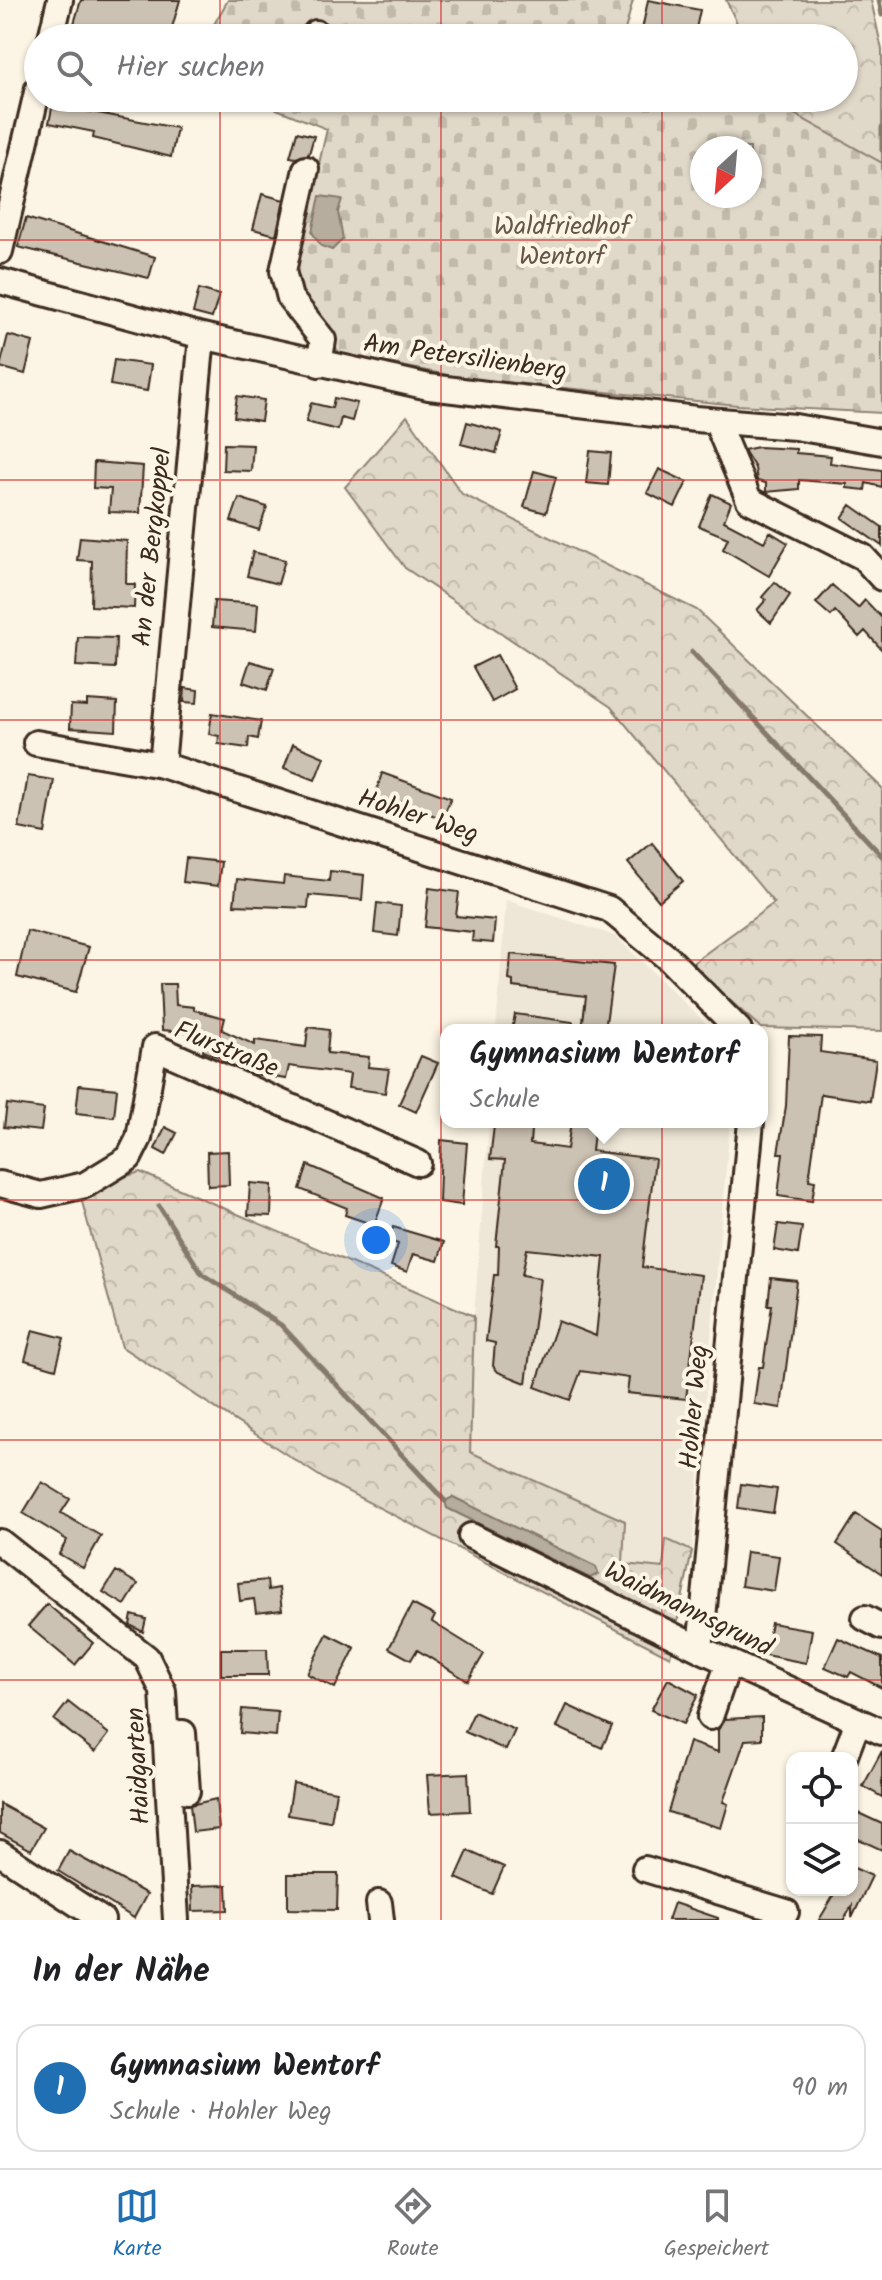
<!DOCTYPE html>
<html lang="de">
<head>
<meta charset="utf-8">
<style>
  body { margin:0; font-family:Kalam,sans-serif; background:#f2f2f2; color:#202124 }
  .controls { position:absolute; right:24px; bottom:24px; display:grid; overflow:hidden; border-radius:16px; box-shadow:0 2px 6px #0004 }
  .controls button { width:72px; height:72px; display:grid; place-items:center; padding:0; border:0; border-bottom:2px solid #e0e0e0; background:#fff; color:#202124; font:40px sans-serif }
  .compass { position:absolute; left:690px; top:136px; width:72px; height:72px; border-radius:50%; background:#fff; box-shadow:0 2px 6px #0004; rotate:206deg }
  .you { position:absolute; left:376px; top:1240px; width:28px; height:28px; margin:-20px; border:6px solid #fff; border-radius:50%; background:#1a73e8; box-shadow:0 0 0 12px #1a73e833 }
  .badge { display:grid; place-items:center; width:52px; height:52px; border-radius:50%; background:#1f6fb2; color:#fff; font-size:26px; font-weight:700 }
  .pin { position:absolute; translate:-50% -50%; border:4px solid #fff; box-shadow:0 2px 8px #0006 }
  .popup { position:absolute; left:440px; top:1024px; width:328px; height:104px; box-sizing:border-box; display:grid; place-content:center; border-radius:16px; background:#fff; filter:drop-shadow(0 2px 6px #0005); font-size:26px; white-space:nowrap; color:#757577 }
  .popup b { font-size:30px; color:#202124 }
  .popup::after { content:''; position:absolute; left:50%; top:100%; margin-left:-16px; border:16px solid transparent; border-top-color:#fff }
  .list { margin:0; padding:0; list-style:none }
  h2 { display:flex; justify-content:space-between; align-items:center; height:104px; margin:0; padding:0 32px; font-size:34px }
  h2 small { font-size:26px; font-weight:400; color:#757577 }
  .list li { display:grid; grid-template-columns:52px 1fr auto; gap:24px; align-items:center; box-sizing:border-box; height:128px; margin:0 16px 16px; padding:0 16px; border:2px solid #e0e0e0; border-radius:24px }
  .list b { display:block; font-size:30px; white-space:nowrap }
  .list p { margin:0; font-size:26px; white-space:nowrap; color:#757577 }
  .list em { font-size:26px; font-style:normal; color:#757577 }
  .icon { flex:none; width:44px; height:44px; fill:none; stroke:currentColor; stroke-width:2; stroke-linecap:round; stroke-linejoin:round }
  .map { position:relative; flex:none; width:882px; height:1920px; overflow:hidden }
  .search { position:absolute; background:#fff; box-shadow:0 2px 6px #0004; left:24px; right:24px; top:24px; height:88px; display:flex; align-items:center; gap:20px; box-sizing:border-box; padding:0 28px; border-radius:44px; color:#757577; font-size:30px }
  .sheet { height:248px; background:#fff }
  nav { display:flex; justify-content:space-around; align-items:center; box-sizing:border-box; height:112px; border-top:2px solid #e0e0e0; background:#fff; font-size:22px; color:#757577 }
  nav a { display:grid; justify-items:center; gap:4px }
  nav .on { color:#1f6fb2 }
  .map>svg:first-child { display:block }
  .built { fill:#eee6d6 }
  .forest { fill:url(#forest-crowns); stroke:#8e8173; stroke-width:2; fill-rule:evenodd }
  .cemetery { fill:url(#cemetery-stones); stroke:#8e8173; stroke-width:2; fill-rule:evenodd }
  .water { fill:#b7ad9e; stroke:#85796b; stroke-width:2 }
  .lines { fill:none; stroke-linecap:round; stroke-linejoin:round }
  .stream { stroke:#85796b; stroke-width:5 }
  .building { fill:#ccc2b3; stroke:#3b2a1e; stroke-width:2 }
  .minor-casing { stroke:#3b2a1e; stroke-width:30 }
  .minor { stroke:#fcf5e5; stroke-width:24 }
  .grid { fill:none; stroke:#d62828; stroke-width:2; stroke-opacity:0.55 }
  .labels { text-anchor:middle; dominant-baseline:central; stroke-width:8; stroke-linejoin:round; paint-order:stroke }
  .park-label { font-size:26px; fill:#645648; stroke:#fcf5e5 }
  .street-label { font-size:26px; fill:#3b2a1e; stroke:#fcf5e5 }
</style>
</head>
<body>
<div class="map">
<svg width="882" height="1920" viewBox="0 0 882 1920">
  <defs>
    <pattern id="forest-crowns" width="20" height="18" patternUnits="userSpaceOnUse" patternTransform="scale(2)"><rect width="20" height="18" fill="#e0d8c8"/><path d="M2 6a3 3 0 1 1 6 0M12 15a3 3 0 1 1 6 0" fill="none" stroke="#c1baab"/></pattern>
    <pattern id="cemetery-stones" width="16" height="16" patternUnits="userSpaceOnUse" patternTransform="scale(2)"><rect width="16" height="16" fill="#e0d8c8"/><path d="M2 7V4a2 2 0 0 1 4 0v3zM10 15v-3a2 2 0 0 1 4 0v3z" fill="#c1baab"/></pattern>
  </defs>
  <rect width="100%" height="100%" fill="#fcf5e5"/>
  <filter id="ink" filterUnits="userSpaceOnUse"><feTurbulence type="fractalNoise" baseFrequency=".0125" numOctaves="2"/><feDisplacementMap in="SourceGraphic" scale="16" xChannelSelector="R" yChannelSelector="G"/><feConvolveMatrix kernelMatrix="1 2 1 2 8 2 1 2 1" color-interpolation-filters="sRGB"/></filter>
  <g filter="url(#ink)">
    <path class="built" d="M506,900L615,936L713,1030H496Z
      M489,1122H730L692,1551L666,1539L664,1568L623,1564L625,1521L470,1452L474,1316Z"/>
    <path class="forest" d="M726,0H871L882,50V163L776,104L773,98H844V38H744Z
      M407,416L462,494L697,610L882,788V1031L761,1028L690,965L774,903L611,707L405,568L345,487Z
      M140,1172L474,1316L470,1452L625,1521L623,1564L663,1568L666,1539L692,1551L670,1657L327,1481L122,1347L79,1191ZM453,1497L596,1567L598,1574L590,1578L447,1508L446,1501Z"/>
    <path class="cemetery" d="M228,0H633L623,38H206Z
      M249,98H763L776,104L882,163V413L737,405L463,378L340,354L298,297L293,276L327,129ZM702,148H750V196H702Z"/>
    <path class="water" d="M320,196L342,199L338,212L343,239L332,250L321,246L312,232Z
      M453,1497L596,1567L598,1574L590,1578L447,1508L445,1501Z"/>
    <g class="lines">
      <path class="stream" d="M879,0L882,15
        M882,128V150
        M692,652L882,856
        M159,1206L202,1274L281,1325L445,1501"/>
    </g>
    <path class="building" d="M81,0H180L169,38H140L119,32L118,38H110L73,27Z
      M648,0L700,10L694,38L641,35Z
      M54,98H79L76,109L177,128L171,157L93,138L94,132L49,123Z
      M297,132L314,136L309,154L296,158L290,157Z
      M262,194L284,200L276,235L253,229Z
      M26,218L155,257L149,278L18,247Z
      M199,289L219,295L212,318L193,313Z
      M8,335L33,342L25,374L0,367Z
      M114,360L151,365L147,391L110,385Z
      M237,396L264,400L261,421L234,417Z
      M334,398L357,403L352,421L341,418L338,430L306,422L311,403L332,408Z
      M467,422L502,432L496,453L461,444Z
      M224,444L253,445L251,471L223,470Z
      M758,447L796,449V453L831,456L830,463L882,470V487L866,483L865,490L847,488V484L799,480V489L766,492V483L757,481L755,468L744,450Z
      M590,451L611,453L608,485L586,483Z
      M94,462L143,466L140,513L109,512L111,489L93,488Z
      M659,469L687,482L675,507L647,493Z
      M534,471L556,477L546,513L524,507Z
      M712,494L731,503L724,521L764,542L770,532L788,543L769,576L723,549L728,538L699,526Z
      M239,498L267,507L259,530L231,521Z
      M851,505L882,527V546L842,518Z
      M80,537L127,541L126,584H135L134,608L91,606L92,561L77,560Z
      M253,552L285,560L278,584L247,576Z
      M775,582L790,595L771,623L757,610L766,600L762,597Z
      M832,585L858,608L865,600L882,618V650L865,631L859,637L835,611L831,616L816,603Z
      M214,601L258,604L256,631L212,627Z
      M78,637L116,638L115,668L76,666Z
      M497,655L515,689L492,702L473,667Z
      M250,661L274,668L267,690L243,682Z
      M185,688L198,690L197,703L184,702Z
      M87,700L117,702L116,731L70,728L71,705L87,706Z
      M212,713L261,721L258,739L249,737L248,748L218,744L219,736L209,734Z
      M293,744L324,757L315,780L284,768Z
      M382,773L451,798L442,819L402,802L401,804L375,796Z
      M28,776L54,780L45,833L19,828Z
      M652,843L683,881L659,901L628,863Z
      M186,858L221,862L218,886L183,882Z
      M330,871L364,875L362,900L309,895L308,908L234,905L237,879L283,884L284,876L329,881Z
      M429,888L459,892L456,916L495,920L493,943L472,941L473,932L425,927Z
      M377,903L401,906L398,936L374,933Z
      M27,931L89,947L76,992L17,977Z
      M511,954L614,965L605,1030H582L586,996L513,987V981L509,980Z
      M160,984H175L176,1005L194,1007V1010L225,1018L222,1030L255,1045V1040L306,1047L308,1027L329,1030L327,1053L369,1057L368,1067L389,1069L385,1093L348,1088L350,1074L289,1066L286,1079L254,1074L251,1069L203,1051L208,1034L162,1030Z
      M515,1014L573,1022V1030H512Z
      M789,1036L821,1037L820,1052L876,1060L870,1101L821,1094L809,1180L815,1181L812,1201L778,1196L783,1153H778L786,1106Z
      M421,1056L438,1063L416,1112L399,1104Z
      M79,1085L117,1089L114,1117L76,1113Z
      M7,1104L44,1109L41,1131L4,1127Z
      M571,1122H595L592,1151L655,1159L642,1267L701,1275L686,1399L627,1393L629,1378L581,1371L570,1400L535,1387L558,1321L596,1336L604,1257L527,1249L522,1275L540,1278L526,1383L498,1372L493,1366L495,1343L486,1341L494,1275H498L499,1246H496L505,1160L490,1159L494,1126L531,1130L530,1144L567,1149Z
      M165,1127L177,1133L166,1155L155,1149Z
      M441,1140L467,1143L462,1205L439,1202Z
      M228,1151L229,1185L208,1186L207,1152Z
      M308,1165L384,1198L374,1225L345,1215L347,1208L300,1189Z
      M250,1183L272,1185L271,1216L248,1215Z
      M778,1224L802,1227L798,1254L774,1250Z
      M393,1227L444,1242L438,1261L413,1254L407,1272L391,1266L398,1244L389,1241Z
      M771,1278L797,1281L781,1408L754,1404L759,1367H763L772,1305H768Z
      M33,1330L64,1338L56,1369L25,1360Z
      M42,1482L70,1499L61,1513L101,1536L83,1568L59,1554L67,1540L23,1513Z
      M741,1484L777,1489L773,1513L738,1508Z
      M856,1514L882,1531V1574L837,1544Z
      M746,1552L779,1556L774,1591L741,1586Z
      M116,1571L138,1584L125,1605L103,1592Z
      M267,1580L268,1590L279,1588L282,1610L256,1613L254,1599L240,1601L238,1583Z
      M47,1604L93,1643L75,1665L28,1626Z
      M412,1604L435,1616L432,1622L484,1654L468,1681L417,1650L411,1660L389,1648Z
      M132,1615L146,1619L143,1632L130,1625Z
      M771,1623L812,1630L806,1663L765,1655Z
      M327,1634L355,1648L335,1688L307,1674Z
      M838,1638L882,1658V1688L851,1672L848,1677L825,1667Z
      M221,1649H267L268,1675H221Z
      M668,1679L698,1695L683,1724L651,1710Z
      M68,1702L109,1734L95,1752L54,1720Z
      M567,1705L612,1726L602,1748L557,1727Z
      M242,1709L278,1712L276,1736L240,1733Z
      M474,1712L515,1730L506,1750L465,1732Z
      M762,1717V1739L745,1740L723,1802L728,1804L721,1828L668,1812L689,1742L718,1752V1730L725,1719Z
      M882,1751V1797L863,1786Z
      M468,1773L470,1811L430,1813L427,1775Z
      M293,1783L336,1791L331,1822L288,1815Z
      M216,1799L219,1829L193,1832L190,1805Z
      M0,1804L44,1828L31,1850L0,1833Z
      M852,1810L882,1824V1850L852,1836Z
      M69,1851L147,1894L134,1918L58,1871Z
      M468,1851L504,1867L492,1894L456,1878Z
      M852,1867L872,1876L852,1918V1906L844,1920H819L837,1890H852Z
      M288,1874H338L337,1910L288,1909Z
      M227,1885L228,1910L193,1911L192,1886Z
      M674,1903L718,1918V1920H668Z"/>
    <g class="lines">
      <defs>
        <path id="minor" d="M51,38L60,0
          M313,38L316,33
          M306,169L283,271L290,298L323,340L319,364
          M0,251L38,88
          M0,281L202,336L429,387L696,419L795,427L882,442
          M716,421L749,500L863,557L882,578
          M36,743L162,765L609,909L669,959L739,1030
          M162,765L202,336
          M0,1184L41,1195L85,1185L129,1158L139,1138L155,1047L418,1163
          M471,1536L700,1649L882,1732
          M0,1542L147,1658L163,1691L176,1920
          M865,1618L882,1627
          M700,1649L751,1122
          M710,1717L729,1662
          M165,1734L183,1733L187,1791
          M844,1758L858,1721
          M0,1853L102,1920
          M645,1869L786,1912
          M379,1903L381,1920"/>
      </defs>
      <use href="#minor" class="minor-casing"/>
      <use href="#minor" class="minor"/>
    </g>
  </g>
  <path class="grid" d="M220,0V38M441,0V38M662,0V38M220,98V1920M441,98V1920M662,98V1920M0,240H882M0,480H882M0,720H882M0,960H882M0,1200H882M0,1440H882M0,1680H882"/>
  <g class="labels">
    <g class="park-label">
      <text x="562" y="227">Waldfriedhof<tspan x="562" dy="30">Wentorf</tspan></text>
    </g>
    <g class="street-label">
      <text transform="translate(465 358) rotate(8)">Am Petersilienberg</text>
      <text transform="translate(153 547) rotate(-84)">An der Bergkoppel</text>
      <text transform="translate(418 817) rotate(18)">Hohler Weg</text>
      <text transform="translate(226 1050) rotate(22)">Flurstraße</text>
      <text transform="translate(695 1407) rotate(-85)">Hohler Weg</text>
      <text transform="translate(688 1610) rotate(26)">Waidmannsgrund</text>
      <text transform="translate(139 1766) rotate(-93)">Haidgarten</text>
    </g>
  </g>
</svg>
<div class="controls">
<button><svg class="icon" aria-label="locate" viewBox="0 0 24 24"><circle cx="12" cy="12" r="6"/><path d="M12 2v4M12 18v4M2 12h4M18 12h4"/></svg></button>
<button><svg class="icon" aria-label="layers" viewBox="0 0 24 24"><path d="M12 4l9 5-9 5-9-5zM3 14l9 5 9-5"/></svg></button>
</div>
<svg class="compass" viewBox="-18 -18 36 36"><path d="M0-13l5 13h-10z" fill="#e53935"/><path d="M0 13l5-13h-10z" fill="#757577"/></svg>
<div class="you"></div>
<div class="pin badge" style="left:604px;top:1184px">1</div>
<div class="popup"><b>Gymnasium Wentorf</b>Schule</div>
<div class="search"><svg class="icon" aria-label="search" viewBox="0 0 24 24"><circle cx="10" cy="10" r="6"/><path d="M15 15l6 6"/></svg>Hier suchen</div>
</div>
<section class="sheet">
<h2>In der Nähe<small></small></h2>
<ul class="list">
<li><span class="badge">1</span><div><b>Gymnasium Wentorf</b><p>Schule · Hohler Weg</p></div><em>90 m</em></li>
</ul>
</section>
<nav>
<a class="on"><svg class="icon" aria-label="map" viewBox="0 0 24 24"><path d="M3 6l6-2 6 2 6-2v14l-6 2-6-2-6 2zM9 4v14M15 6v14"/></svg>Karte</a>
<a><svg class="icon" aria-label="directions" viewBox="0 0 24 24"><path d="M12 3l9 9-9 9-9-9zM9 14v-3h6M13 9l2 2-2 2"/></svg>Route</a>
<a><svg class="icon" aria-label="saved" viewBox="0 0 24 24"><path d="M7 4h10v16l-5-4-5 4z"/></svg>Gespeichert</a>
</nav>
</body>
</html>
